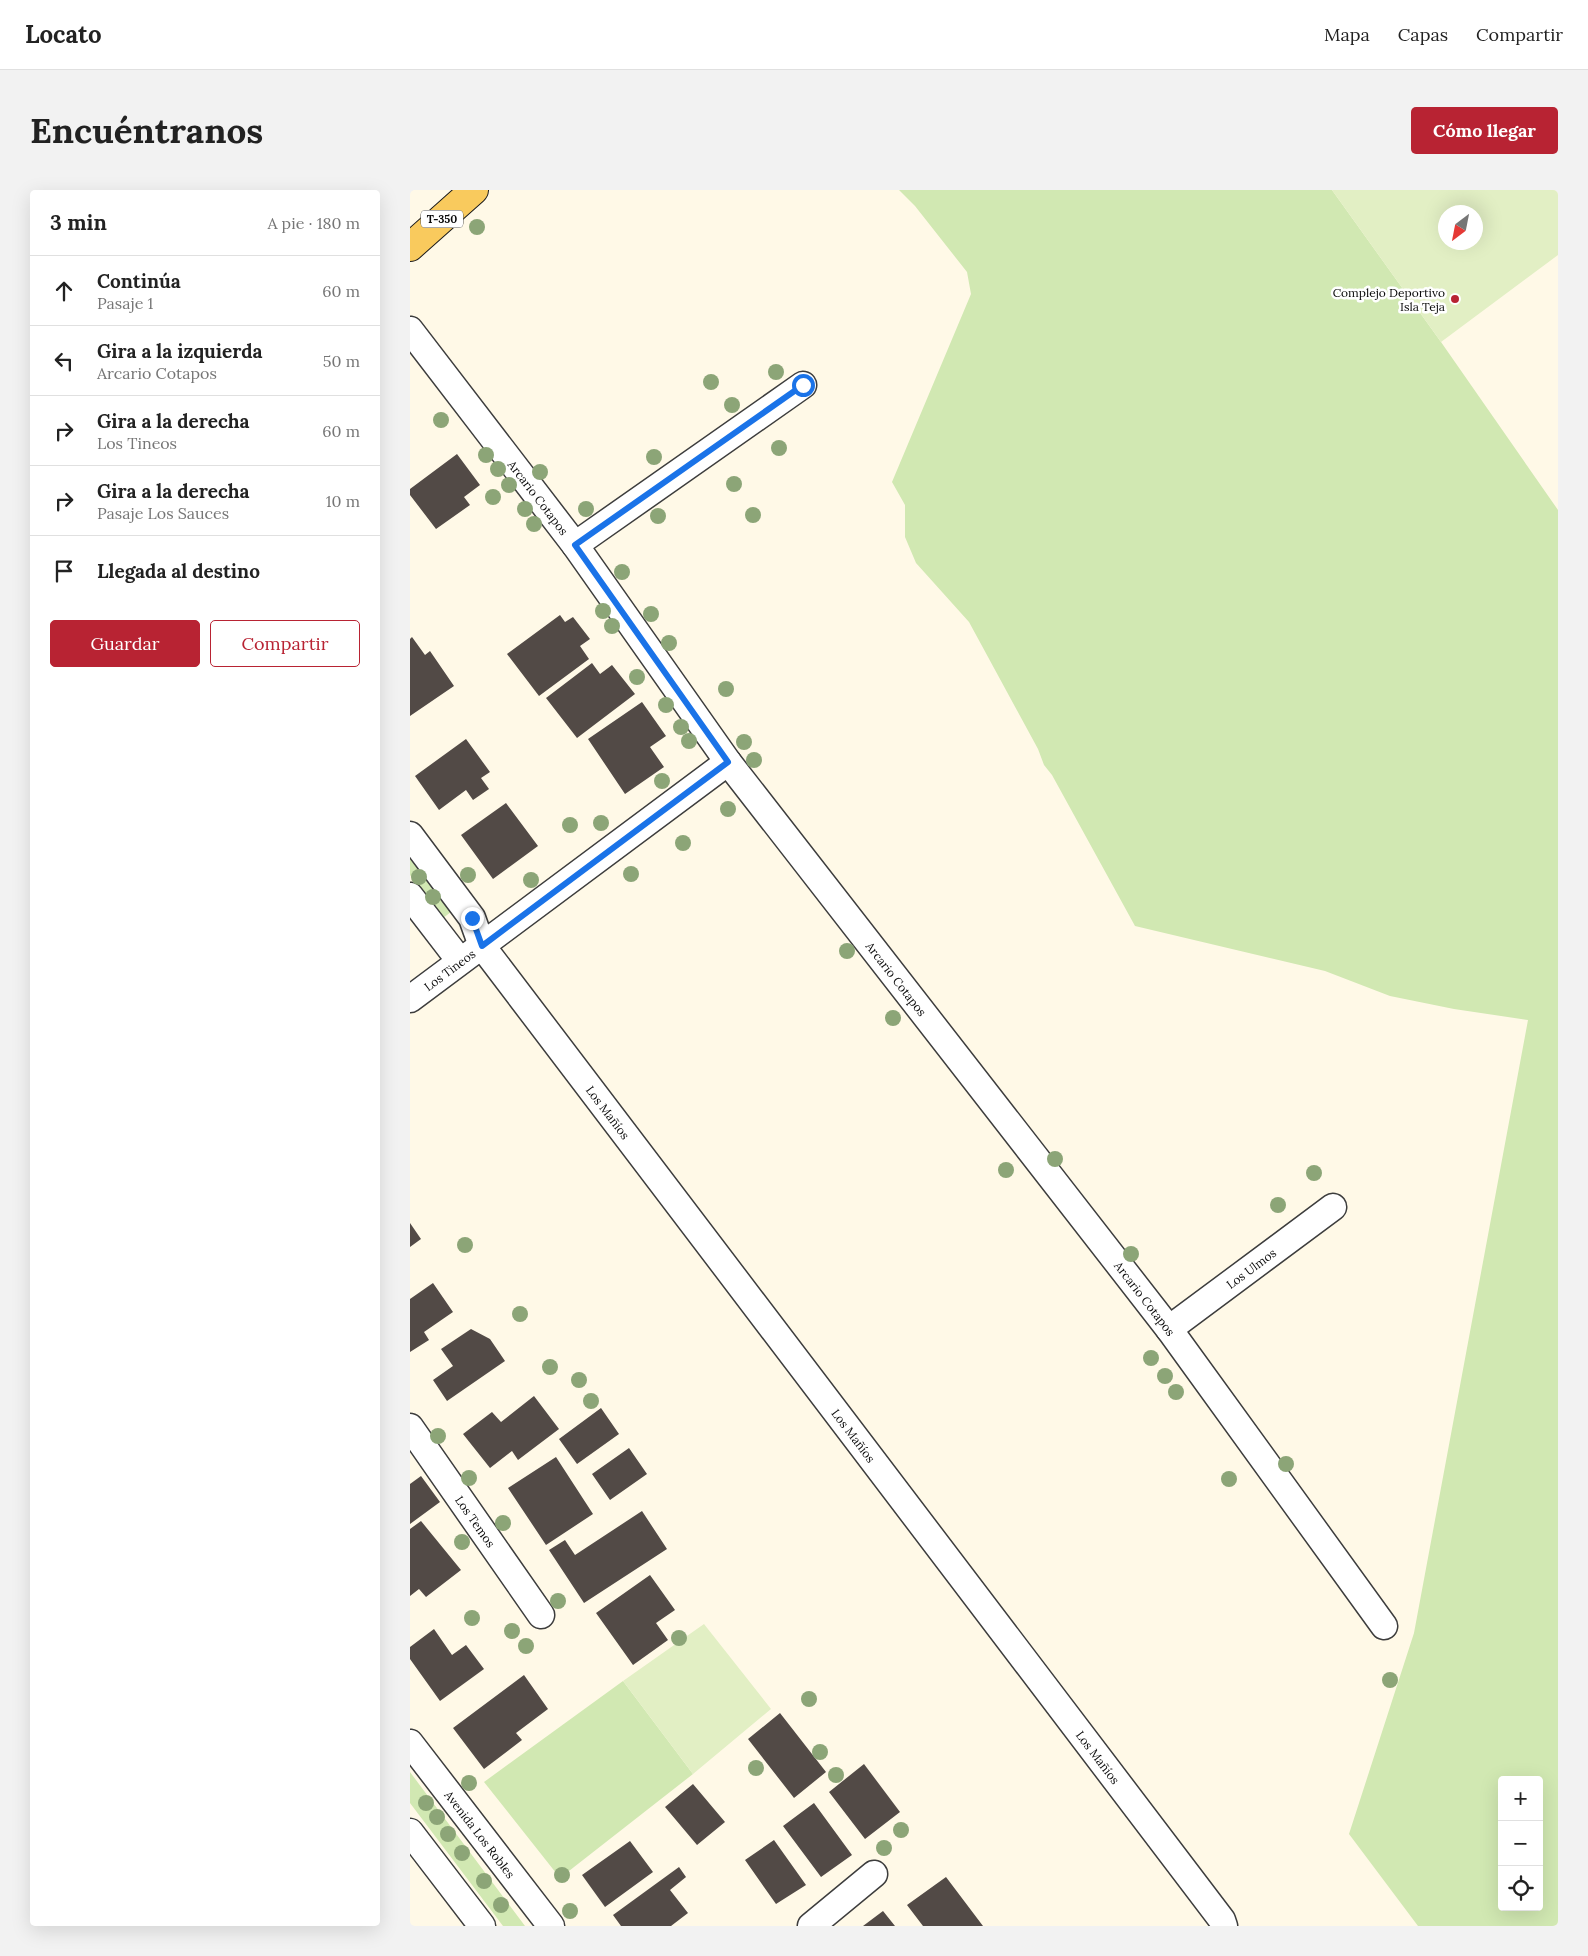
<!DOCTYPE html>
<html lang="es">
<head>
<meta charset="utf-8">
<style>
  body { margin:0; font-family:Lora,serif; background:#f2f2f2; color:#222 }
  .controls { position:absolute; right:15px; bottom:15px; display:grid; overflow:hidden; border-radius:5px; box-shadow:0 5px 20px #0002 }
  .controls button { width:45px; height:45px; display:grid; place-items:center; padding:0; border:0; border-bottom:1px solid #e0e0e0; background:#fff; color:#222; font:25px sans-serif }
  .compass { position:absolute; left:1028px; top:15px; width:45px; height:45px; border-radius:50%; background:#fff; box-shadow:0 5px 20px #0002; rotate:212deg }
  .stop { position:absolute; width:15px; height:15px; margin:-11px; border:4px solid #1a73e8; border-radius:50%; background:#fff }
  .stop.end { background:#1a73e8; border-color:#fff; box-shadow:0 1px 5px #0008 }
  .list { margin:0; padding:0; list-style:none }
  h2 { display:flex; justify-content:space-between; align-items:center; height:65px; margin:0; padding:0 20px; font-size:21px }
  h2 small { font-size:16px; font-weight:400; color:#767676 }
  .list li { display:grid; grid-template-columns:32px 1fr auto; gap:15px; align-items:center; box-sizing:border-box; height:70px; padding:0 20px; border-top:1px solid #e0e0e0 }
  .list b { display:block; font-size:19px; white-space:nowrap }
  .list p { margin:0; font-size:16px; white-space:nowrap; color:#767676 }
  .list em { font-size:16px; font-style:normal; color:#767676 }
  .actions { display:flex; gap:10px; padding:15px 20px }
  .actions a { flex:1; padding:11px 0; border:1px solid #b82333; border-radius:5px; text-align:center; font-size:18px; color:#b82333 }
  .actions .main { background:#b82333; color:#fff }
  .icon { flex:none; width:28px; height:28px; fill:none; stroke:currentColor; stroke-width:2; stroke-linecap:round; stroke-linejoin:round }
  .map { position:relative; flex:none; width:1148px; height:1736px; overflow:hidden; border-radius:5px }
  header { display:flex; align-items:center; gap:30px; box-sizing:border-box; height:70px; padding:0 25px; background:#fff; border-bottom:1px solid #e0e0e0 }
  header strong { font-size:24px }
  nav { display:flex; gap:28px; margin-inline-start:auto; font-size:18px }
  .intro { display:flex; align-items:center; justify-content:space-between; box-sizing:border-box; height:120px; padding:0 30px }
  h1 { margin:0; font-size:35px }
  .button { padding:12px 22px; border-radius:5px; background:#b82333; color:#fff; font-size:18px; font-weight:700 }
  main { display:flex; gap:30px; padding:0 30px }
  aside { flex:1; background:#fff; border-radius:5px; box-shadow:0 5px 20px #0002 }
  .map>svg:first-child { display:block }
  .green { fill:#d1e8b2; fill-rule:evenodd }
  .pitch { fill:#e2efc4; fill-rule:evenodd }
  .building { fill:#524a46 }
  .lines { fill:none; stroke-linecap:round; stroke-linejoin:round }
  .minor-casing { stroke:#3d3d3d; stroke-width:29 }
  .primary-casing { stroke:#1b1b1b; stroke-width:30 }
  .minor { stroke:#fff; stroke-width:26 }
  .primary { stroke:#f9ca5d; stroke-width:28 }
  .tree { fill:#8ca577 }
  .route { stroke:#1a73e8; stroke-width:6 }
  .poi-dot { fill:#b82333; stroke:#fff; stroke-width:2 }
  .labels { text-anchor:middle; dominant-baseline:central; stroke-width:5; stroke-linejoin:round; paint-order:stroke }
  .shield { fill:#fff; stroke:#545454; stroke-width:1 }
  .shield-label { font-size:11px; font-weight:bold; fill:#0a0a0a }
  .poi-label { font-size:12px; fill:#0a0a0a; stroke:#fff; text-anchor:end }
  .street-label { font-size:12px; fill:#0a0a0a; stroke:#fff }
</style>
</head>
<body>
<header>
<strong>Locato</strong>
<nav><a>Mapa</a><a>Capas</a><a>Compartir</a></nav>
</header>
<div class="intro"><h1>Encuéntranos</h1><a class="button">Cómo llegar</a></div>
<main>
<aside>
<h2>3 min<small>A pie · 180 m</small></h2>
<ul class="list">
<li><svg class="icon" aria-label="ahead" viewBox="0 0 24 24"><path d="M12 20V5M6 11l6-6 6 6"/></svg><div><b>Continúa</b><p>Pasaje 1</p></div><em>60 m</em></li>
<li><svg class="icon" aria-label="left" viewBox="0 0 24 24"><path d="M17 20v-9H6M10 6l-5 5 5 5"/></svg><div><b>Gira a la izquierda</b><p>Arcario Cotapos</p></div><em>50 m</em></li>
<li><svg class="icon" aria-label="right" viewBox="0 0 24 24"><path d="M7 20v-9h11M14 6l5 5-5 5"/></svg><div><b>Gira a la derecha</b><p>Los Tineos</p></div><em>60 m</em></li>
<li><svg class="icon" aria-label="right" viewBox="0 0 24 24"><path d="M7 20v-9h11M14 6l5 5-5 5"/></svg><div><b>Gira a la derecha</b><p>Pasaje Los Sauces</p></div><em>10 m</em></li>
<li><svg class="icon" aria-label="arrive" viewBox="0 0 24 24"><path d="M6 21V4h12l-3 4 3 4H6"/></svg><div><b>Llegada al destino</b></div></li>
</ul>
<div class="actions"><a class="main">Guardar</a><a>Compartir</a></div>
</aside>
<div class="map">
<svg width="1148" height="1736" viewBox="0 0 1148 1736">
  <rect width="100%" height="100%" fill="#fff9e7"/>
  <path class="green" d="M489,0H922L1031,152L1148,320V1736H1008L939,1644L1004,1443L1118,830L1044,819L980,806L915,781L725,736L642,585L634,575L628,559L559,432L506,373L495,347V315L482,292L561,104L557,82L505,16ZM1092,1590H1129V1717H1092Z
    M0,664L41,722L33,728L0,685Z
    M213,1491L283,1584L150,1688L74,1592Z
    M0,1582L115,1736H93L0,1613Z"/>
  <path class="pitch" d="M922,0H1148V65L1031,152ZM1066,22V52H1036V22Z
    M294,1434L361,1519L283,1584L213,1491Z"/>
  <path class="building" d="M47,264L70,295L54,307L60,315L26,339L0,305V299Z
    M150,425L155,432L163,427L180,449L170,456L179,469L129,506L97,464Z
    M2,447L15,465L20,461L44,496L0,526V449Z
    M182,473L190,484L202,475L225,504L167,548L136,508Z
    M232,512L256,546L240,557L254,577L215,604L178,549Z
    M56,549L80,582L71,588L79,599L63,610L56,600L29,620L5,586Z
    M96,613L128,656L83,689L51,645Z
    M0,1033L11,1049L0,1057Z
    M23,1093L43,1122L14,1142L19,1150L0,1162V1109Z
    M61,1139L80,1149L95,1171L37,1211L23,1190L43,1176L31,1159Z
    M124,1206L149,1239L108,1270L102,1261L80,1278L53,1244L82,1222L91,1232Z
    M191,1218L209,1244L167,1274L149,1249Z
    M219,1258L237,1284L200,1310L182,1284Z
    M146,1267L183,1324L136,1355L98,1298Z
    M11,1286L30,1312L0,1334V1294Z
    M232,1321L257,1359L174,1413L139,1360L155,1350L165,1365Z
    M11,1331L51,1380L16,1407L9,1399L0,1406V1339Z
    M240,1385L265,1420L246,1433L258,1450L223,1475L186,1423Z
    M24,1439L42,1465L56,1455L74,1479L30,1511L0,1469V1457Z
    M114,1485L138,1519L106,1543L112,1550L74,1579L43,1538Z
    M370,1523L416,1582L384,1608L338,1549Z
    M454,1574L490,1622L455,1649L419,1602Z
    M283,1594L315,1632L287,1655L255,1617Z
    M404,1613L442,1665L411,1687L373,1636Z
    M364,1650L396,1695L366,1714L335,1670Z
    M220,1651L243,1682L195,1717L172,1685Z
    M269,1677L276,1687L260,1700L278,1723L261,1736H211L203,1725Z
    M536,1687L573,1736H513L497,1715Z
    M473,1721L485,1736H453Z"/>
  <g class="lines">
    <defs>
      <g id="minor">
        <path id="s1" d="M0,140L165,355L318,572L759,1139L974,1436"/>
        <path d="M165,355L393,195"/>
        <path id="s2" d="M0,645L62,728L72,756L812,1730L814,1736"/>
        <path d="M0,706L50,771"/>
        <path id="s3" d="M0,809L318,572"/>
        <path id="s4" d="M759,1139L923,1017"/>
        <path id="s5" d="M0,1237L131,1425"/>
        <path id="s6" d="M0,1553L141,1736"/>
        <path d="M0,1642L72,1736"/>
        <path d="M401,1736L464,1684"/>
      </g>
      <path id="primary" d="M0,57L64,0"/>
    </defs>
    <use href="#minor" class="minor-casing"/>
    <use href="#primary" class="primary-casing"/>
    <use href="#minor" class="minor"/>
    <use href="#primary" class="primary"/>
  </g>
  <g class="tree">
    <circle cx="67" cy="37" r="8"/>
    <circle cx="366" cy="182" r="8"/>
    <circle cx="301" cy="192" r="8"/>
    <circle cx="322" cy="215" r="8"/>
    <circle cx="31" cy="230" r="8"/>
    <circle cx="369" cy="258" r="8"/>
    <circle cx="76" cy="265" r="8"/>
    <circle cx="244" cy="267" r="8"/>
    <circle cx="88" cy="279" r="8"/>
    <circle cx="130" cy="282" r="8"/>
    <circle cx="324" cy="294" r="8"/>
    <circle cx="99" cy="295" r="8"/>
    <circle cx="83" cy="307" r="8"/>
    <circle cx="115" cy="319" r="8"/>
    <circle cx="176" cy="319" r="8"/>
    <circle cx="343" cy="325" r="8"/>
    <circle cx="248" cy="326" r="8"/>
    <circle cx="124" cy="334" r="8"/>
    <circle cx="212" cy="382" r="8"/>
    <circle cx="193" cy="421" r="8"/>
    <circle cx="241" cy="424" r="8"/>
    <circle cx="202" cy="436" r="8"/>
    <circle cx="259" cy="453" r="8"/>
    <circle cx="227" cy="487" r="8"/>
    <circle cx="316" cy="499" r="8"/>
    <circle cx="256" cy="515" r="8"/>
    <circle cx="271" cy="537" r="8"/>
    <circle cx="279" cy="551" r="8"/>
    <circle cx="334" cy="552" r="8"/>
    <circle cx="344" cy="570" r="8"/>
    <circle cx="252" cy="591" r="8"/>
    <circle cx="318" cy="619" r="8"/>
    <circle cx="191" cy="633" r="8"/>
    <circle cx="160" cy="635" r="8"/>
    <circle cx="273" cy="653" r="8"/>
    <circle cx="221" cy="684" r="8"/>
    <circle cx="58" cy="685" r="8"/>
    <circle cx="9" cy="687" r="8"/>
    <circle cx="121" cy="690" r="8"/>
    <circle cx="23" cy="707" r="8"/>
    <circle cx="437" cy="761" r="8"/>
    <circle cx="483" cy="828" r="8"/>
    <circle cx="645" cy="969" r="8"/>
    <circle cx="596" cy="980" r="8"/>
    <circle cx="904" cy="983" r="8"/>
    <circle cx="868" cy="1015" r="8"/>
    <circle cx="55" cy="1055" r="8"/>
    <circle cx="721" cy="1064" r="8"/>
    <circle cx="110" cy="1124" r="8"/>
    <circle cx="741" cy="1168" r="8"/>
    <circle cx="140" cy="1177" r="8"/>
    <circle cx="755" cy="1186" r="8"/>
    <circle cx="169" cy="1190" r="8"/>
    <circle cx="766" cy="1202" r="8"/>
    <circle cx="181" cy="1211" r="8"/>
    <circle cx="28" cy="1246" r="8"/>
    <circle cx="876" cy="1274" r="8"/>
    <circle cx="59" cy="1288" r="8"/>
    <circle cx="819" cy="1289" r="8"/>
    <circle cx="93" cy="1333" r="8"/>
    <circle cx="52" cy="1352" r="8"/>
    <circle cx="148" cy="1411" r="8"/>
    <circle cx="62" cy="1428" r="8"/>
    <circle cx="102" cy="1441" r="8"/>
    <circle cx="269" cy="1448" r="8"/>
    <circle cx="116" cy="1456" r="8"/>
    <circle cx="980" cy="1490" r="8"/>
    <circle cx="399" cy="1509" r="8"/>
    <circle cx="410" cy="1562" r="8"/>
    <circle cx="346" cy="1578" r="8"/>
    <circle cx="426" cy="1585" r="8"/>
    <circle cx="59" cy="1593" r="8"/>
    <circle cx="16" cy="1613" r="8"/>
    <circle cx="27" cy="1627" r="8"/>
    <circle cx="491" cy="1640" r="8"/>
    <circle cx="38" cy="1644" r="8"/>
    <circle cx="474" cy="1658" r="8"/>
    <circle cx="52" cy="1663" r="8"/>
    <circle cx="152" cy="1685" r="8"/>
    <circle cx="74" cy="1691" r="8"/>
    <circle cx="91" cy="1715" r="8"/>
    <circle cx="160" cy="1721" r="8"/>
  </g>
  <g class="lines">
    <path class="route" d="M62,728L72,756L318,572L165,355L393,195"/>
  </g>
  <circle class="poi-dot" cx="1045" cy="109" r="5"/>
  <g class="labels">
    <rect class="shield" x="11" y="20.5" width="42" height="17" rx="4"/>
    <g class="shield-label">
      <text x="32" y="29">T-350</text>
    </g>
    <g class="poi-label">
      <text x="1035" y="102">Complejo Deportivo<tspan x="1035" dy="14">Isla Teja</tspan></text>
    </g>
    <g class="street-label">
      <text stroke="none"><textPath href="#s1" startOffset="211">Arcario Cotapos</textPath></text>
      <text stroke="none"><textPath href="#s3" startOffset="49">Los Tineos</textPath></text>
      <text stroke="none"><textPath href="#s1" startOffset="811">Arcario Cotapos</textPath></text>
      <text stroke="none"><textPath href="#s2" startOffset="342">Los Mañíos</textPath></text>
      <text stroke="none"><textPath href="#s4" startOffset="102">Los Ulmos</textPath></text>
      <text stroke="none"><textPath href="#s1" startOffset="1216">Arcario Cotapos</textPath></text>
      <text stroke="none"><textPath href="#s2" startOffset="748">Los Mañíos</textPath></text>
      <text stroke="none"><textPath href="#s5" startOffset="115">Los Temos</textPath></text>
      <text stroke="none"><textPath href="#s2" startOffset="1152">Los Mañíos</textPath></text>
      <text stroke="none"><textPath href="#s6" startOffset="115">Avenida Los Robles</textPath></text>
    </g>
  </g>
</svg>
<div class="controls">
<button>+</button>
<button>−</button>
<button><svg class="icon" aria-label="locate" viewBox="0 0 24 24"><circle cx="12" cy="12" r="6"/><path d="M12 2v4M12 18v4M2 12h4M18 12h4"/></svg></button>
</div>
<svg class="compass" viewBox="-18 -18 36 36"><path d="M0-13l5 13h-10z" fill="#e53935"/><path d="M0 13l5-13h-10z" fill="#767676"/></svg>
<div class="stop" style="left:393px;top:195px"></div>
<div class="stop end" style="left:62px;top:728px"></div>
</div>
</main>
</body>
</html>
